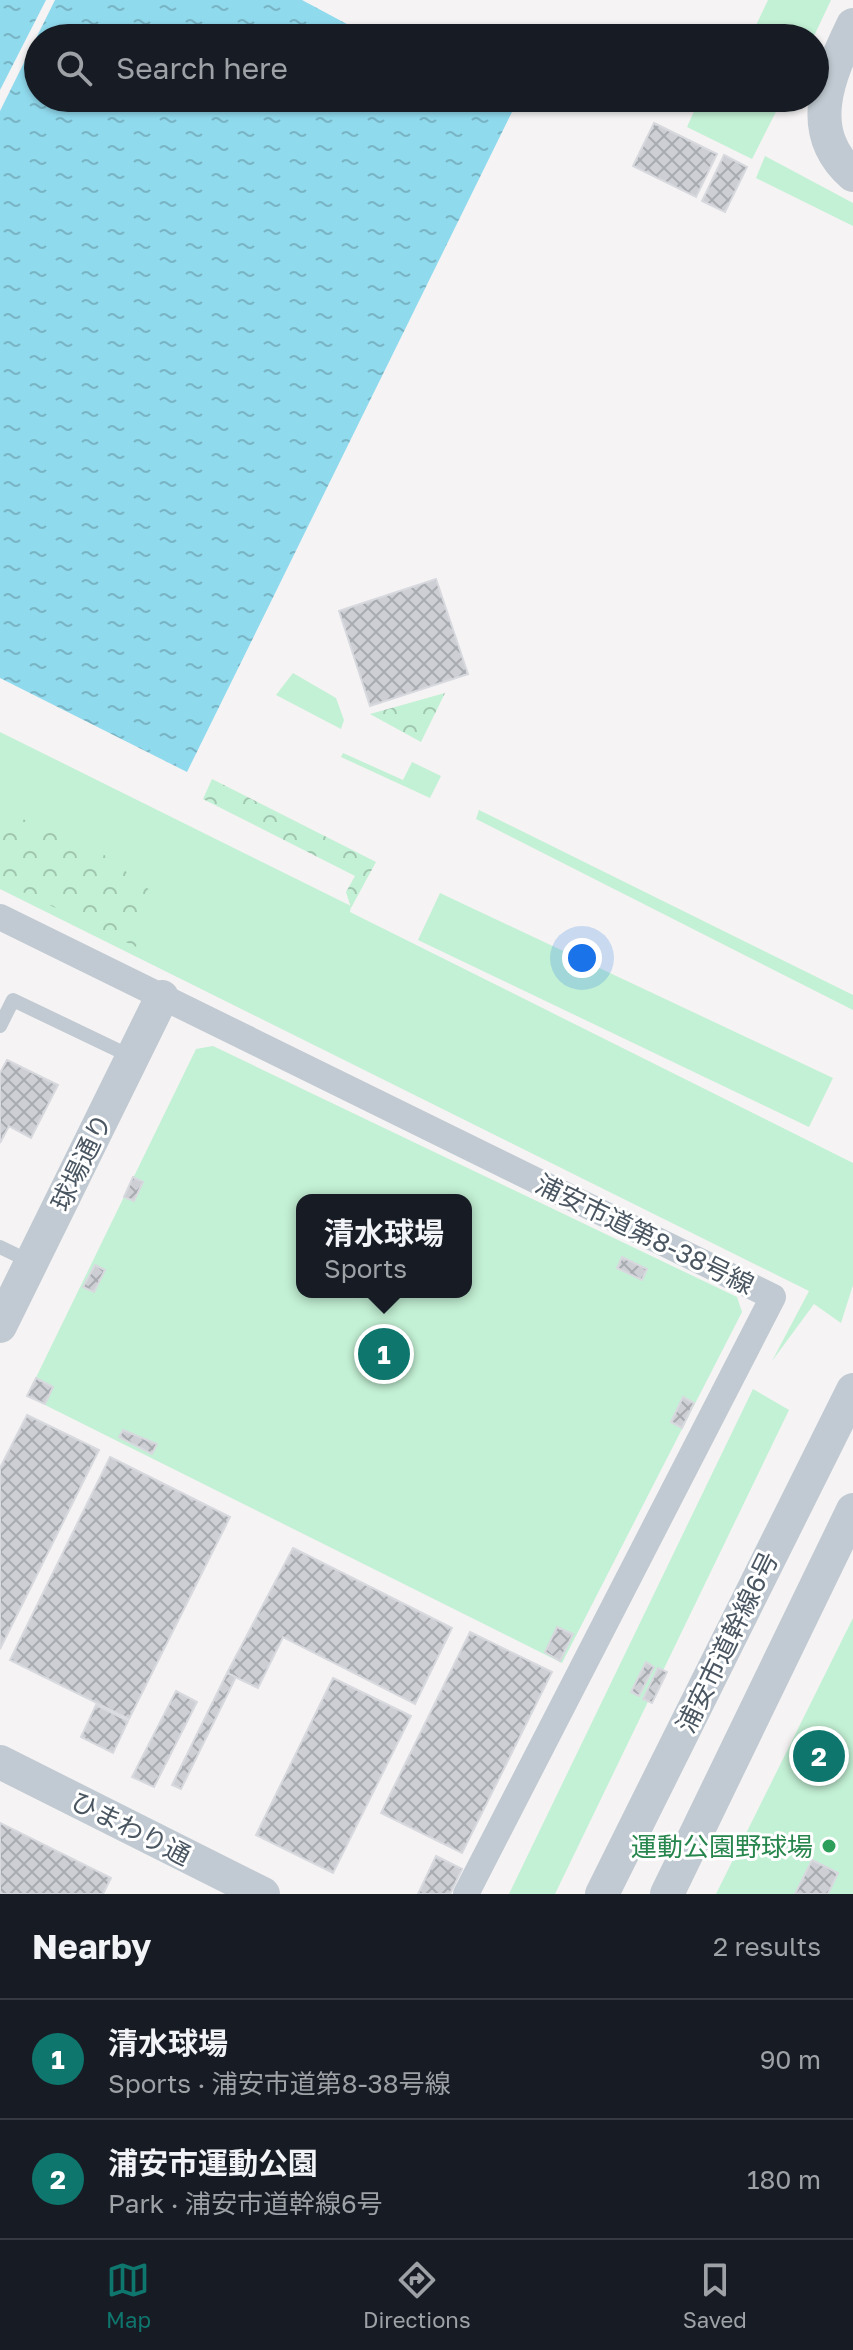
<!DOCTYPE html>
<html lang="en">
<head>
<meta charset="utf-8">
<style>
  body { margin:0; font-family:"Golos Text","Noto Sans JP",sans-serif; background:#20242c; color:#f1f3f6 }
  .you { position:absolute; left:582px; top:958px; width:28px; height:28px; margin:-20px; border:6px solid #fff; border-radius:50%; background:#1a73e8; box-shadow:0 0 0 12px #1a73e833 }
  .badge { display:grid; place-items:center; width:52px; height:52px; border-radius:50%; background:#0f766e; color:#fff; font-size:26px; font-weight:700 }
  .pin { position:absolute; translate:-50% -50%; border:4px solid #fff; box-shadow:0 2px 8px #0006 }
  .popup { position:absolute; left:296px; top:1194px; width:176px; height:104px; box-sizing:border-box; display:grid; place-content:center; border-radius:16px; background:#171b24; filter:drop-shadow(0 2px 6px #0005); font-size:26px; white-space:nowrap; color:#9ea1a6 }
  .popup b { font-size:30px; color:#f1f3f6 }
  .popup::after { content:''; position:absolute; left:50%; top:100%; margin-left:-16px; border:16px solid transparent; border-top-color:#171b24 }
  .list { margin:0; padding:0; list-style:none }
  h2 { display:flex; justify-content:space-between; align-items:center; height:104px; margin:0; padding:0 32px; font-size:34px }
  h2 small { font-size:26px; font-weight:400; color:#9ea1a6 }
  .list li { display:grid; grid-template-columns:52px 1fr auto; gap:24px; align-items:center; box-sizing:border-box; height:120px; padding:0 32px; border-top:2px solid #363941 }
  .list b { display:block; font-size:30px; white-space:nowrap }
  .list p { margin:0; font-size:26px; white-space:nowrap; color:#9ea1a6 }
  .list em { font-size:26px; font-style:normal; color:#9ea1a6 }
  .icon { flex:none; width:44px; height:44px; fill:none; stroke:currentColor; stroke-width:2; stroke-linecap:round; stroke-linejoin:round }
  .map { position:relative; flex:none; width:853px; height:1894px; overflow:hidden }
  .search { position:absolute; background:#171b24; box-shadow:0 2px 6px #0004; left:24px; right:24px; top:24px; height:88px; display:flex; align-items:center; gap:20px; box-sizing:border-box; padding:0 28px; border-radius:44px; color:#9ea1a6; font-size:30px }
  .sheet { height:344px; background:#171b24 }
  nav { display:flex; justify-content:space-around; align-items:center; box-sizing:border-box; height:112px; border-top:2px solid #363941; background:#171b24; font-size:22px; color:#9ea1a6 }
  nav a { display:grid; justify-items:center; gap:4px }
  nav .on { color:#0f766e }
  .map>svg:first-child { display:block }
  .green { fill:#c3f1d5; fill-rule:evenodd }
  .forest { fill:url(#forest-crowns) }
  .water { fill:url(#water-ripples) }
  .pier { fill:#f5f3f3 }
  .building { fill:url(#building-cross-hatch); stroke:#d7d9de; stroke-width:2 }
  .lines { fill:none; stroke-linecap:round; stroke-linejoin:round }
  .service { stroke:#c1cad2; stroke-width:14 }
  .minor { stroke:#c1cad2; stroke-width:26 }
  .tertiary { stroke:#c1cad2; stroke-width:34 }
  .leisure-dot { fill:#2e9e5b; stroke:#fff; stroke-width:3 }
  .labels { text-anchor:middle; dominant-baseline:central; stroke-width:6; stroke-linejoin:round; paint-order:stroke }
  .street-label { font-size:26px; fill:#4a5661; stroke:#fff }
  .leisure-label { font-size:26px; fill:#27864d; stroke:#fff; text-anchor:end }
</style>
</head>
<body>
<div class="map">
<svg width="853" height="1894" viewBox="0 0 853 1894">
  <defs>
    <pattern id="forest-crowns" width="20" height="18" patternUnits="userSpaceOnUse" patternTransform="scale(2)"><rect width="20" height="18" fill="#c3f1d5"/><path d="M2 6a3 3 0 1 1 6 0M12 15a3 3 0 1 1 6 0" fill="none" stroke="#a0c6b0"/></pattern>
    <pattern id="water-ripples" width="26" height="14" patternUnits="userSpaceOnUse" patternTransform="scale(2)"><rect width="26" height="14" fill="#90daee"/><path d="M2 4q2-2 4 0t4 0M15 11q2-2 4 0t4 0" fill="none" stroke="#78b4c4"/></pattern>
    <pattern id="building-cross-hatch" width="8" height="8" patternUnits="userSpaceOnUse" patternTransform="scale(2)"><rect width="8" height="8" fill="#cdcfd5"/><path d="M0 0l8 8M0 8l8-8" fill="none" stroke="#a8abb0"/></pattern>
  </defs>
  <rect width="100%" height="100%" fill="#f5f3f3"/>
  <path class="green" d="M768,0H831L813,38H750Z
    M700,98H783L752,159L687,127Z
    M765,156L853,203V226L756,178Z
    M293,673L336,698L344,720L341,729L276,695Z
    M0,732L351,906L350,912L853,1163V1285L841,1323L814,1304L772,1361L809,1291L0,889Z
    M343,753L403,780L412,762L441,776L430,798L341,757Z
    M479,810L853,995V1010L484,823L476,819Z
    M440,893L833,1078L809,1127L418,940Z
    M213,1046L737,1297L742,1312L562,1663L27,1396L196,1049ZM302,1200H466V1292H302Z
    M753,1389L789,1410L555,1894H509Z
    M853,1618V1894H716Z"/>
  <path class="forest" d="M445,693L421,742L370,714Z
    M212,779L376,862L351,908L346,892L355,876L203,799Z
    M0,809L103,854L155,894L136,947L0,881Z"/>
  <path class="water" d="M0,0H302L373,38H38V98H486L512,112L187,772L0,678Z"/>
  <path class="pier" d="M46,0H55L0,111V90Z"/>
  <path class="building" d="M654,123L717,154L696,197L633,166Z
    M724,155L747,167L725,212L702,201Z
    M436,579L468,674L370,706L339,611Z
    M7,1060L58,1085L31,1138L9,1126L0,1143V1073Z
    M133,1177L143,1182L134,1201L124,1197Z
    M622,1257L647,1269L642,1280L617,1268Z
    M95,1265L105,1270L94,1292L83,1287Z
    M36,1378L53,1387L45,1404L27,1396Z
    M683,1397L694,1403L682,1428L671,1422Z
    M27,1415L99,1450L0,1649V1468Z
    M123,1430L157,1444L152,1454L119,1437Z
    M110,1457L230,1517L129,1719L10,1660Z
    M293,1548L452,1628L415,1704L283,1637L258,1688L227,1673Z
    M557,1627L573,1634L560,1661L545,1652Z
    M470,1632L552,1672L462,1853L381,1813Z
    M646,1662L654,1667L639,1696L631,1692Z
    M658,1668L667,1672L652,1703L643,1699Z
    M227,1673L236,1677L181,1789L172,1785Z
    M333,1678L411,1716L333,1873L256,1835Z
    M176,1691L197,1702L154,1787L132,1777Z
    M96,1705L128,1721L113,1753L81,1737Z
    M0,1823L111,1878L103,1894H0Z
    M436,1856L462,1869L450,1894H418Z
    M812,1860L838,1873L828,1894H795Z"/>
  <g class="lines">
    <path class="service" d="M0,1026L13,1000L132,1057
      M0,1247L31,1262"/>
    <path class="minor" d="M0,917L773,1297L466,1894"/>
    <path class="tertiary" d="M853,25C829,75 803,131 853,175
      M0,1326L162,997
      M0,1762L263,1894
      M602,1894L853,1390
      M667,1894L853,1510"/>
  </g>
  <circle class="leisure-dot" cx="829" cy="1846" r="8"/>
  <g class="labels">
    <g class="street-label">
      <text transform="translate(81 1162) rotate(-64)">球場通り</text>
      <text transform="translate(645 1234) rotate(26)">浦安市道第8-38号線</text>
      <text transform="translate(727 1642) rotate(-64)">浦安市道幹線6号</text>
      <text transform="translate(131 1828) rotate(27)">ひまわり通</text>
    </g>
    <g class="leisure-label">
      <text x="813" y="1846">運動公園野球場</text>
    </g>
  </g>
</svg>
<div class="you"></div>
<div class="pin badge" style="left:384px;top:1354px">1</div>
<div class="popup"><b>清水球場</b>Sports</div>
<div class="pin badge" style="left:819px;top:1756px">2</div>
<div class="search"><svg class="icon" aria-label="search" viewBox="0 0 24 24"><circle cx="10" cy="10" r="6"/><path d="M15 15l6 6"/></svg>Search here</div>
</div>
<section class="sheet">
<h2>Nearby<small>2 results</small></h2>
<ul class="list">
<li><span class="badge">1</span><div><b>清水球場</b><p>Sports · 浦安市道第8-38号線</p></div><em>90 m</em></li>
<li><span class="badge">2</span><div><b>浦安市運動公園</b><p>Park · 浦安市道幹線6号</p></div><em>180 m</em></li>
</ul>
</section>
<nav>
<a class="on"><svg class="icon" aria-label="map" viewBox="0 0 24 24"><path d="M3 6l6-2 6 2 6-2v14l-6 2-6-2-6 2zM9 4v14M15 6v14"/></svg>Map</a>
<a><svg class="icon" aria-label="directions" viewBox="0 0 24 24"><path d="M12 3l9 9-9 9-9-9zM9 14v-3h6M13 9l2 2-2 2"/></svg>Directions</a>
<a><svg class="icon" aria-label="saved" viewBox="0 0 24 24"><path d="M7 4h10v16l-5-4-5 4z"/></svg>Saved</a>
</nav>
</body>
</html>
